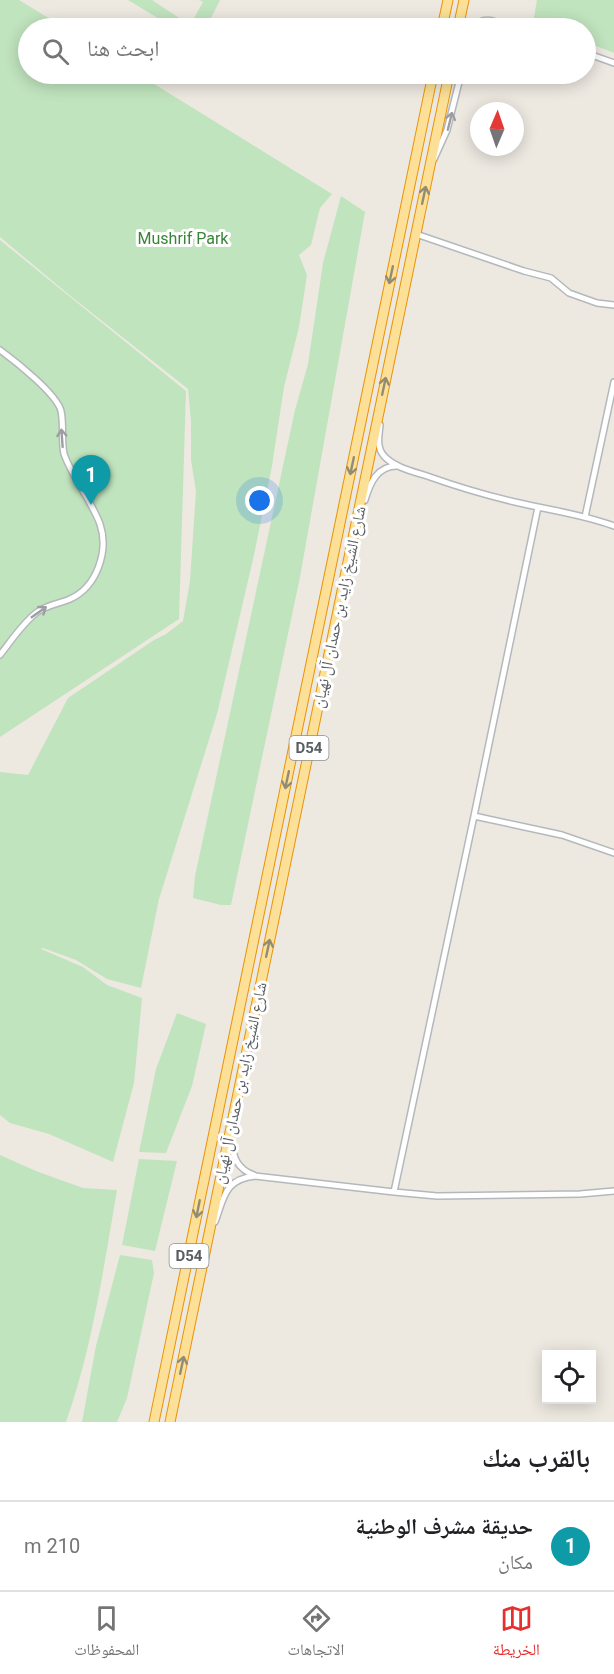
<!DOCTYPE html>
<html lang="ar">
<head>
<meta charset="utf-8">
<style>
  body { margin:0; font-family:Roboto,"Noto Naskh Arabic",sans-serif; background:#f6f6f6; color:#202124; direction:rtl }
  .controls { position:absolute; right:18px; bottom:18px; display:grid; overflow:hidden; border-radius:0px; box-shadow:0 3px 15px #0003 }
  .controls button { width:54px; height:54px; display:grid; place-items:center; padding:0; border:0; border-bottom:2px solid #e0e0e0; background:#fff; color:#202124; font:30px sans-serif }
  .compass { position:absolute; left:470px; top:102px; width:54px; height:54px; border-radius:50%; background:#fff; box-shadow:0 3px 15px #0003; rotate:2deg }
  .you { position:absolute; left:260px; top:501px; width:21px; height:21px; margin:-15px; border:4px solid #fff; border-radius:50%; background:#1a73e8; box-shadow:0 0 0 9px #1a73e833 }
  .badge { display:grid; place-items:center; width:39px; height:39px; border-radius:50%; background:#e62f2e; color:#fff; font-size:20px; font-weight:700 }
  .pin { position:absolute; translate:-50% -50px; filter:drop-shadow(0 2px 3px #0008) }
  .pin::after { content:''; position:absolute; top:32px; width:21px; height:18px; background:inherit; clip-path:polygon(0 0,100% 0,50% 100%) }
  .list { margin:0; padding:0; list-style:none }
  h2 { display:flex; justify-content:space-between; align-items:center; height:78px; margin:0; padding:0 24px; font-size:26px }
  h2 small { font-size:20px; font-weight:400; color:#757577 }
  .list li { display:grid; grid-template-columns:39px 1fr auto; gap:18px; align-items:center; box-sizing:border-box; height:90px; padding:0 24px; border-top:2px solid #e0e0e0 }
  .list b { display:block; font-size:22px; white-space:nowrap }
  .list p { margin:0; font-size:20px; white-space:nowrap; color:#757577 }
  .list em { font-size:20px; font-style:normal; color:#757577 }
  .icon { flex:none; width:33px; height:33px; fill:none; stroke:currentColor; stroke-width:2; stroke-linecap:round; stroke-linejoin:round }
  .map { position:relative; flex:none; width:614px; height:1422px; overflow:hidden; direction:ltr }
  .search { position:absolute; background:#fff; box-shadow:0 3px 15px #0003; left:18px; right:18px; top:18px; height:66px; display:flex; align-items:center; gap:15px; box-sizing:border-box; padding:0 21px; border-radius:33px; color:#757577; font-size:22px }
  .sheet { height:168px; background:#fff }
  nav { display:flex; justify-content:space-around; align-items:center; box-sizing:border-box; height:84px; border-top:2px solid #e0e0e0; background:#fff; font-size:16px; color:#757577 }
  nav a { display:grid; justify-items:center; gap:3px }
  nav .on { color:#e62f2e }
  .map>svg:first-child { display:block }
  .green { fill:#c0e4be }
  .lines { fill:none; stroke-linecap:round; stroke-linejoin:round }
  .minor-casing { stroke:#b4b8bc; stroke-width:8 }
  .trunk-casing { stroke:#ea9204; stroke-width:11 }
  .minor { stroke:#fff; stroke-width:5 }
  .trunk { stroke:#fce098; stroke-width:9 }
  .oneway { stroke:#9c9ea1 }
  .oneway2 { stroke:#938c75 }
  .labels { text-anchor:middle; dominant-baseline:central; stroke-width:6; stroke-linejoin:round; paint-order:stroke }
  .shield { fill:#fff; stroke:#8c8e91; stroke-width:1.5 }
  .shield-label { font-size:15px; font-weight:bold; fill:#5a5e62 }
  .park-label { font-size:16px; fill:#388536; stroke:#fff }
  .street-label { font-size:16px; fill:#5a5e62; stroke:#fff }
</style>
</head>
<body>
<div class="map">
<svg width="614" height="1422" viewBox="0 0 614 1422">
  <rect width="100%" height="100%" fill="#ede9e1"/>
  <path class="green" d="M0,0H19L65,28H28V74H138L332,194L320,208L311,245L299,255L307,275L299,327L284,387L272,466L254,555L217,714L159,899L141,988L107,979L76,960L43,948L41,949L83,967L107,985L142,998L134,1083L113,1162L49,1134L10,1123L0,1115V772L28,775L68,698L154,640L166,634L183,621L190,581L196,491L191,460V421L188,389L68,294L0,237Z
    M128,0H152L190,25L203,2L199,0H220L206,28H174Z
    M537,0H614V53L586,42V28H549L533,23Z
    M341,196L365,212L300,577L231,905H221L193,898L195,876L295,410L308,364L323,263Z
    M0,240L186,391L179,619L0,737Z
    M177,1013L206,1024L192,1086L166,1153L139,1152L156,1069Z
    M0,1155L36,1171L83,1188L117,1190C104,1266 92,1349 66,1422H0Z
    M139,1159L177,1161L155,1251L122,1245Z
    M120,1255L152,1260L154,1273L127,1398L117,1422H82L96,1346Z"/>
  <g class="lines">
    <defs>
      <path id="minor" d="M474,28C484,13 499,24 513,28
        M586,53L614,63
        M434,159L447,130L461,74
        M416,234L524,271L551,278L569,293L597,303L614,305
        M0,350C15,361 57,394 61,411C64,425 61,440 64,454C73,479 91,500 100,524C109,551 97,587 70,599C59,604 46,605 36,613C22,624 11,641 0,655
        M380,425C379,435 376,447 384,456C395,468 415,472 430,477C461,488 492,497 524,504C554,511 585,515 614,526
        M365,500C370,483 377,466 397,466
        M585,517L614,382
        M474,816L562,835L614,853
        M231,1140C233,1157 237,1169 254,1175
        M394,1192L474,816L538,507
        M215,1222C224,1197 225,1179 255,1176L394,1192L437,1196L580,1194L614,1191"/>
      <path id="trunk" d="M442,28L448,0
        M458,28L464,0
        M154,1422L433,74
        M170,1422L449,74"/>
    </defs>
    <use href="#minor" class="minor-casing"/>
    <use href="#trunk" class="trunk-casing"/>
    <use href="#minor" class="minor"/>
    <use href="#trunk" class="trunk"/>
  </g>
  <defs><path id="oneway-shaft" d="M-6 0H5M1.5-3L5.5 0L1.5 3" fill="none" stroke-width="1.6" stroke-linecap="round" stroke-linejoin="round" transform="scale(1.5)"/></defs>
  <g class="oneway">
    <use href="#oneway-shaft" transform="translate(450 121) rotate(-76)"/>
    <use href="#oneway-shaft" transform="translate(62 438) rotate(-94)"/>
    <use href="#oneway-shaft" transform="translate(39 612) rotate(-35)"/>
  </g>
  <g class="oneway2">
    <use href="#oneway-shaft" transform="translate(424 195) rotate(-78)"/>
    <use href="#oneway-shaft" transform="translate(391 275) rotate(102)"/>
    <use href="#oneway-shaft" transform="translate(384 386) rotate(-78)"/>
    <use href="#oneway-shaft" transform="translate(352 466) rotate(102)"/>
    <use href="#oneway-shaft" transform="translate(287 780) rotate(102)"/>
    <use href="#oneway-shaft" transform="translate(268 948) rotate(-78)"/>
    <use href="#oneway-shaft" transform="translate(198 1209) rotate(101)"/>
    <use href="#oneway-shaft" transform="translate(182 1365) rotate(-78)"/>
  </g>
  <g class="labels">
    <g class="shield">
      <rect x="289.5" y="736" width="39" height="24" rx="4.5"/>
      <rect x="169.5" y="1244" width="39" height="24" rx="4.5"/>
    </g>
    <g class="shield-label">
      <text x="309" y="748">D54</text>
      <text x="189" y="1256">D54</text>
    </g>
    <g class="park-label">
      <text x="183" y="238">Mushrif Park</text>
    </g>
    <g class="street-label">
      <text transform="translate(339 607) rotate(-78)">شارع الشيخ زايد بن حمدان آل نهيان</text>
      <text transform="translate(240 1083) rotate(-78)">شارع الشيخ زايد بن حمدان آل نهيان</text>
    </g>
  </g>
</svg>
<div class="controls">
<button><svg class="icon" aria-label="locate" viewBox="0 0 24 24"><circle cx="12" cy="12" r="6"/><path d="M12 2v4M12 18v4M2 12h4M18 12h4"/></svg></button>
</div>
<svg class="compass" viewBox="-18 -18 36 36"><path d="M0-13l5 13h-10z" fill="#e53935"/><path d="M0 13l5-13h-10z" fill="#757577"/></svg>
<div class="you"></div>
<div class="pin badge" style="left:91px;top:505px;background:#0f9aa8">1</div>
<div class="search"><svg class="icon" aria-label="search" viewBox="0 0 24 24"><circle cx="10" cy="10" r="6"/><path d="M15 15l6 6"/></svg>ابحث هنا</div>
</div>
<section class="sheet">
<h2>بالقرب منك<small></small></h2>
<ul class="list">
<li><span class="badge" style="background:#0f9aa8">1</span><div><b>حديقة مشرف الوطنية</b><p>مكان</p></div><em>210 m</em></li>
</ul>
</section>
<nav>
<a class="on"><svg class="icon" aria-label="map" viewBox="0 0 24 24"><path d="M3 6l6-2 6 2 6-2v14l-6 2-6-2-6 2zM9 4v14M15 6v14"/></svg>الخريطة</a>
<a><svg class="icon" aria-label="directions" viewBox="0 0 24 24"><path d="M12 3l9 9-9 9-9-9zM9 14v-3h6M13 9l2 2-2 2"/></svg>الاتجاهات</a>
<a><svg class="icon" aria-label="saved" viewBox="0 0 24 24"><path d="M7 4h10v16l-5-4-5 4z"/></svg>المحفوظات</a>
</nav>
</body>
</html>
